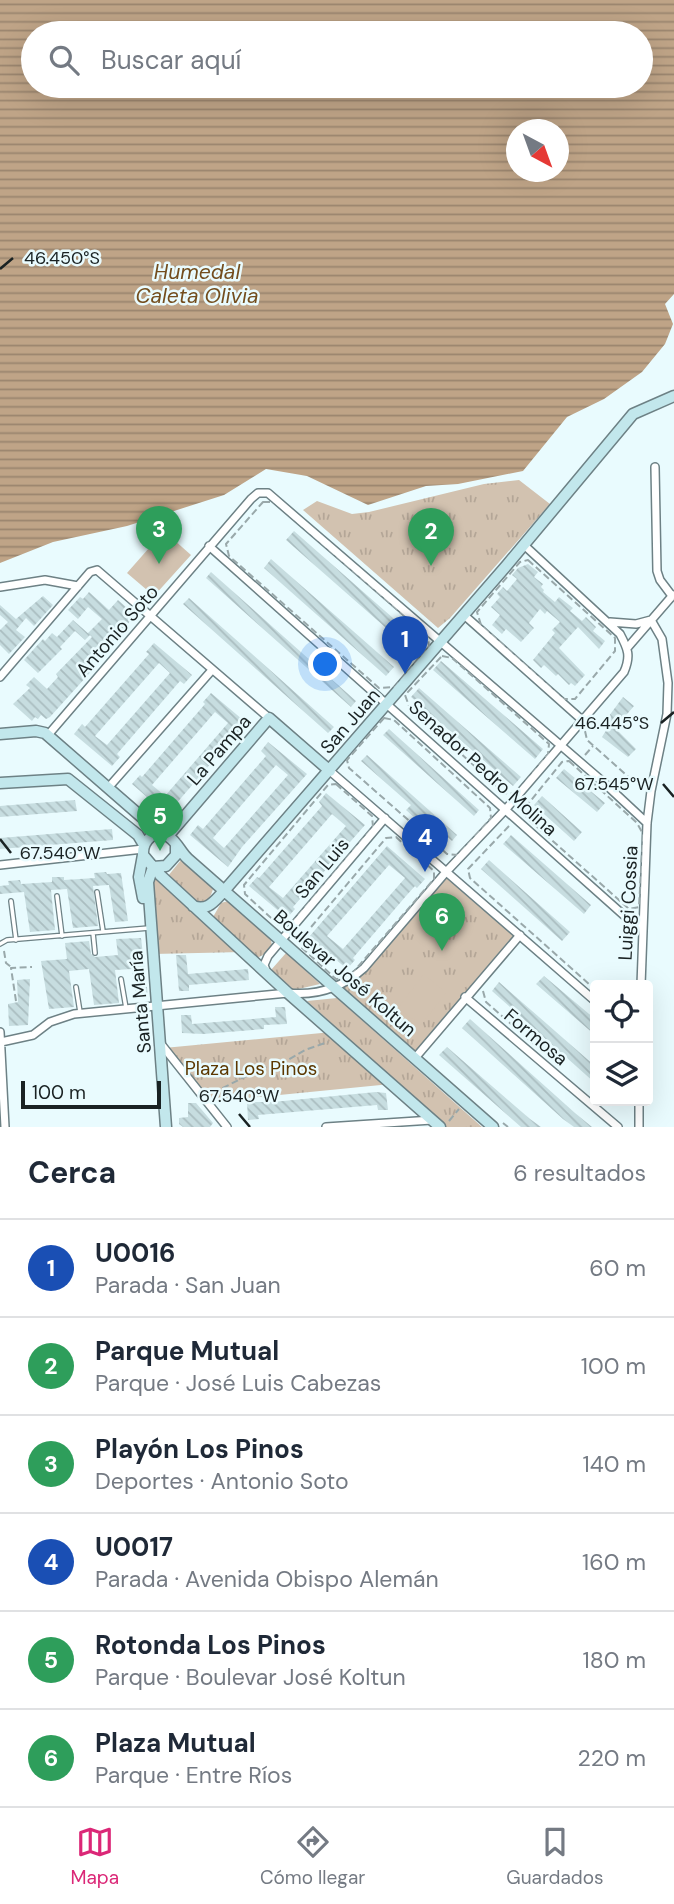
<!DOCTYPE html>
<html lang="es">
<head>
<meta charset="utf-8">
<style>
  body { margin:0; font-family:"DM Sans",sans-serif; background:#f2f2f3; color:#1f2937 }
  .controls { position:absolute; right:21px; bottom:21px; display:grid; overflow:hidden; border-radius:7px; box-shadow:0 7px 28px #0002 }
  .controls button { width:63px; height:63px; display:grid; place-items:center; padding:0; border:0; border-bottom:2px solid #e0e1e3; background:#fff; color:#1f2937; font:35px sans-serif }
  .compass { position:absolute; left:506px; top:119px; width:63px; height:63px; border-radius:50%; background:#fff; box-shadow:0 7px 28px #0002; rotate:139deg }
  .scale { position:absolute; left:21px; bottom:18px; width:140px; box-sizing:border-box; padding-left:7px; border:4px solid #1a2223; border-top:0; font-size:19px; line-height:24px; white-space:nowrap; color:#1a2223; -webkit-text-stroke:5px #e9fbfe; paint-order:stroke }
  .you { position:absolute; left:326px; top:665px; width:24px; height:24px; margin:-18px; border:5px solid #fff; border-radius:50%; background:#1a73e8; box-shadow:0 0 0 10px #1a73e833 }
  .badge { display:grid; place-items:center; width:46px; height:46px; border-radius:50%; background:#db2777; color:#fff; font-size:23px; font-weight:700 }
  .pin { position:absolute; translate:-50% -58px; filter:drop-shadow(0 2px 4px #0008) }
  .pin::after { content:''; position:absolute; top:37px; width:24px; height:21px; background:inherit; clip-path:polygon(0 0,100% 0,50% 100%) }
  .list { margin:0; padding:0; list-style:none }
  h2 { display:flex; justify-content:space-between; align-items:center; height:91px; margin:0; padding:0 28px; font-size:30px }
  h2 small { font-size:23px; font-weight:400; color:#747a83 }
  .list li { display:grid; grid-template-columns:46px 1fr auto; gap:21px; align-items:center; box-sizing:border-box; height:98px; padding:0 28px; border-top:2px solid #e0e1e3 }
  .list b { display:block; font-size:26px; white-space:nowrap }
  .list p { margin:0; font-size:23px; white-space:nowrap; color:#747a83 }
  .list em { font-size:23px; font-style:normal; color:#747a83 }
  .icon { flex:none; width:38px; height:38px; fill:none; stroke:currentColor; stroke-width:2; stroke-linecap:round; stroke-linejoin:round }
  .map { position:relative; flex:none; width:674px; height:1127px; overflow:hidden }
  .search { position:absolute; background:#fff; box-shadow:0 7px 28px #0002; left:21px; right:21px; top:21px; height:77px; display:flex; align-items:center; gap:18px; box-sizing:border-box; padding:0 24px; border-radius:38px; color:#747a83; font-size:26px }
  .sheet { height:679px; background:#fff }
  nav { display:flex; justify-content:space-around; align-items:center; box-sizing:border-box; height:98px; border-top:2px solid #e0e1e3; background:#fff; font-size:19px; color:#747a83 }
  nav a { display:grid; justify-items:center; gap:4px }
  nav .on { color:#db2777 }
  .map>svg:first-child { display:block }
  .park { fill:url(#park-tufts) }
  .pitch { fill:#d2c2b0 }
  .water { fill:url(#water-rules); fill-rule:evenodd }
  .building { fill:url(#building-back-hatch); fill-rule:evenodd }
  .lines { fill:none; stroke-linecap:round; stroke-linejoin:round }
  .lane-casing { stroke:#6d8185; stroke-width:6 }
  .street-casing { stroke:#6d8185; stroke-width:10 }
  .secondary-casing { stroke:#6d8185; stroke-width:13 }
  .path { stroke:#99a8aa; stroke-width:2; stroke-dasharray:7 3.5; stroke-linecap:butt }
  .lane { stroke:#fff; stroke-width:3.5 }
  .street { stroke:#fff; stroke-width:7 }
  .secondary { stroke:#c2e7ec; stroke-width:10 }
  .ticks { fill:none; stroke:#1a2223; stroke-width:2.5 }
  .labels { text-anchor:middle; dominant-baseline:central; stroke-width:5; stroke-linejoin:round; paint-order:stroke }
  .street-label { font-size:19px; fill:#1a2223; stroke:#e9fbfe }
  .park-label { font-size:19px; fill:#5b3700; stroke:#e9fbfe }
  .water-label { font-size:21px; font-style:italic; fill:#734d1d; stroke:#e9fbfe }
  .ticks-label { font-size:18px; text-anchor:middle; fill:#1a2223; stroke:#e9fbfe; stroke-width:5; stroke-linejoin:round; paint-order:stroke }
</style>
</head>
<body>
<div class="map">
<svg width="674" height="1127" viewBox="0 0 674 1127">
  <defs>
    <pattern id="park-tufts" width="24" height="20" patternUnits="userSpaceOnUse" patternTransform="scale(1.75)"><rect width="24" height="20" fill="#d2c2b0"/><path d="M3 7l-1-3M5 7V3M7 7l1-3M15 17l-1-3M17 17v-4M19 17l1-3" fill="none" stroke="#b4a697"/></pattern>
    <pattern id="water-rules" width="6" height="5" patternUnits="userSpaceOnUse" patternTransform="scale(1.75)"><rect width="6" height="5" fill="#bfa487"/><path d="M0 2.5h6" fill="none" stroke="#9a856e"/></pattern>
    <pattern id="building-back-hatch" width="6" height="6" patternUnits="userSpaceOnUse" patternTransform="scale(1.75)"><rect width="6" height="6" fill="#c7dde0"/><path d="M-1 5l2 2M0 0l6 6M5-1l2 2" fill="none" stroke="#aabdc0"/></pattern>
  </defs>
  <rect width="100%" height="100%" fill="#e9fbfe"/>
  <path class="park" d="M519,480L550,504L450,618L438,628L303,510L317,501L352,514L369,512L484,484Z
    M181,860L213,889C211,897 207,902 198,903L168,876Z
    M150,872L243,952L153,954Z
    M446,872L520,935L415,1058L335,988L351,980Z
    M228,901L271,940L272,945L265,954L257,958L213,917L221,903Z
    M286,953L320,984L294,990L271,970Z
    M337,998L482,1127H446L307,1001Z
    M332,1032L391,1084L207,1102L164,1048Z"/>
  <path class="pitch" d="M164,531L191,555L154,596L127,573Z
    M424,974L446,993L421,1025L398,1008Z"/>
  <path class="water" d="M0,0H674V294L665,304L673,324L665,344L642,372L604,399L567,417L523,471L458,484L426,486L368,505L307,476L266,469L224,495L127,526L53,542L0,563ZM33,33H641V86H33ZM516,130H558V172H516Z"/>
  <path class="building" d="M294,531L418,640L410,649L286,540Z
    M271,559L394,667L386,676L264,568Z
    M528,564L538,572L534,577L543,584L541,587L544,590L543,592L555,602L559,597L573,608L570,611L582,621L586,617L596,627L593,631L605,641L599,649L578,627L559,648L585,675L575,686L571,683L569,685L558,674L556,676L544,665L541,668L533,660L555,633L552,630L560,622L547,611L545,614L540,609L529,623L534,628L521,642L506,629L502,634L492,625L500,615L491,607L500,597L497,594L503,587L507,591L517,579L512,575L518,568Z
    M211,572L356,701L351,707L206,578Z
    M89,592L109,610L118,600L135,615L110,646L104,641L94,652L98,656L92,662L96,666L50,717L46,719L41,715L38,719L35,717L32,721L13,704L30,688L26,685L34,677L47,689L58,677L56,674L92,637L88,633L102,619L88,607L78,619L68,610L80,597L83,599Z
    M43,596L53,605L34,626L26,618L16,630L25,637L9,654L0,645V630L8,622L0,615V605L16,619Z
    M189,598L334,727L328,733L183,604Z
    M73,620L90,635L85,640L75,631L60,647L62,649L38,673L24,660L43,639L45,641L52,633L57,637Z
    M154,643L192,675L184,684L180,681L117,754L120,757L112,766L74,734L82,724L85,727L149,654L146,652ZM159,663L170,673L107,745L95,736Z
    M441,661L543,749L535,759L433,670Z
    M419,688L521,777L513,786L411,697Z
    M211,693L249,725L241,734L238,732L175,805L178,807L170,817L132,784L140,775L142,777L205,704L203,702ZM215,712L228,723L165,796L152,785Z
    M623,697L634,706L615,728L613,726L636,749L628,757L602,737L610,724L606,720Z
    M389,729L479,810L474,816L383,735Z
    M268,742L307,774L242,847L228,867L190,835L198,825L203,829L266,756L261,751ZM276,765L288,775L224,848L213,838Z
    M367,755L457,835L452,841L440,830L435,835L429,830L433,825L421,814L416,819L406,810L411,805L361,761Z
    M564,769L605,803L597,812L556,778Z
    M326,793L365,825L293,907L295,909L287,918L249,886L257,877L259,878L322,806L319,802ZM332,814L346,826L283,898L269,887Z
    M542,796L582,832L574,841L534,805Z
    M75,800L77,811L0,817V806Z
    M112,829L113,840L0,849V838Z
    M511,835L591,905L584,914L503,844Z
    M387,846L425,879L417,888L415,886L406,896L353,958L355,960L347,969L309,937ZM389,865L405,878L343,949L327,936Z
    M489,860L570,932L562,941L481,869Z
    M106,872L107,874L121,873L128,921L115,922L109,885L93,886L98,926L73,928L67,889L51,890L55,930L30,932L24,892L0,894V886L9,885L8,881L20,880L21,884L52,882V877H64V880L95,878L94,873Z
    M141,938L148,996L136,997L132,969L115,970L119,1003L94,1005L89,969L69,971L74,1007L49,1009L41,961L67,959L65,943L89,941L91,954L95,957L118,955L116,939Z
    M176,955H186L188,974L248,969L249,980L189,985V991H179Z
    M544,976L595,1019V1035L536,984Z
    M30,979L28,1025L9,1026L8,1004L18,1002L17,980Z
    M499,982L595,1066V1083L492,991Z
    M275,1007H285L287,1024L264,1025V1029L203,1034L182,1033L181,1015H191L192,1024L276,1017Z
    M470,1019L575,1113L592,1127H574L563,1119L462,1028Z
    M447,1047L530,1119L541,1127H521L439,1055Z
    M376,1092L386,1093L388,1110H378L377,1105L258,1115L259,1119L248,1120L247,1102H273Z
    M188,1103H196L213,1123L210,1127H183L179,1124V1118L188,1117Z"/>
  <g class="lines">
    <defs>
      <path id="lane" d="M97,892L103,931
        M57,896L62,936
        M11,901L16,940
        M93,933L95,953
        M0,944L7,940L149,928
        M121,979L126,1008
        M76,987L80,1012"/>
      <path id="street" d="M655,467L657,571L660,580L672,596
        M209,546L628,919L642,928
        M0,587L45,580L78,586
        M464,615L582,720
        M610,622L636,624L651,620L662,639L668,683L667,714L651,791L647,823L641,985
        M628,647L673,595
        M0,677L90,572L97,570L269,718
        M48,735L251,499L258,493H268L602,781L647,823
        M330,771L595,1001
        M108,788L212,670
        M0,865L143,849
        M267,973L264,965L268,956L385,818
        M465,997L618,1127
        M0,1032L5,1127
        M1,1042L33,1035L50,1022L74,1014L288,993C317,996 343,987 364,968L446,872L506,809L624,672C631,656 628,649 620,634L524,545
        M161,1044L227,1127
        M415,1058L520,935
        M326,1127L432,1120
        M639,1127V1101"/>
      <path id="secondary" d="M0,734L36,731L45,733L160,833
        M0,783L68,779L138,835L144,845
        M168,836L269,718L330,771
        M176,844V855L166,866L153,867L143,855C142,841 155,827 169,837C177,842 181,853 188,859L493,1127
        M143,855L139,877L143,898
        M153,867L148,882L166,1127
        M157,868L160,875L288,993L440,1127
        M193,906C208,912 215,900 224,891L507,565L633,414L674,396"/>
    </defs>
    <use href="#lane" class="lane-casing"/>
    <use href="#street" class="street-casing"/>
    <use href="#secondary" class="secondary-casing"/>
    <path class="path" d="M263,502H275L428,637L429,647L395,687L379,688L229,556L226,544Z
      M528,560L615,638V651L575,699H563L481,625L477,612L520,562Z
      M442,656L452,658L549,744L548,754L516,794L504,793L409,706L405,695Z
      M384,718L394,720L490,808L491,818L458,855L447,854L349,768L347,760Z
      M585,731L587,740L632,780L623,790
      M585,755L593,746
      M569,761L637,823L643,834L639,907L629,909L527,818L524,809L562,762Z
      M336,784L372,816L373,827L290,925L281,927L245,894L244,885L328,785Z
      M509,826L468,869L470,878L589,984
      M396,837L434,871V879L349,977L336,979L301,947V939L386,838Z
      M4,951L6,963L11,967
      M483,991L486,1002L534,1044
      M16,1001L11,968L32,967
      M213,1093L262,1068L283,1063L305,1050L328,1042
      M449,1121L459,1109
      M503,1123L508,1127"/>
    <use href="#lane" class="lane"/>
    <use href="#street" class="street"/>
    <use href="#secondary" class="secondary"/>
  </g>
  <path class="ticks" d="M0,269L13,258M661,723L674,712M663,784L674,797M0,839L11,853M239,1114L250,1127"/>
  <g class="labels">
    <g class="street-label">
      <text transform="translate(117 631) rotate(-49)">Antonio Soto</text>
      <text transform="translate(350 721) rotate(-49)">San Juan</text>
      <text transform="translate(219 750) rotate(-49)">La Pampa</text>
      <text transform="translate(483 768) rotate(42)">Senador Pedro Molina</text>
      <text transform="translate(322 868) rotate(-50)">San Luis</text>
      <text transform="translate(628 903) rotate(-87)">Luiggi Cossia</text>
      <text transform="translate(345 973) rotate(41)">Boulevar José Koltun</text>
      <text transform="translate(140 1002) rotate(-95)">Santa María</text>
      <text transform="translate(536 1037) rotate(40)">Formosa</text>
    </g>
    <g class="park-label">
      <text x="251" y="1068">Plaza Los Pinos</text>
    </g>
    <g class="water-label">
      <text x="197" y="272">Humedal<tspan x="197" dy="24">Caleta Olivia</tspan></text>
    </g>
  </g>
  <g class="ticks-label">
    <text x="62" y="264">46.450°S</text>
    <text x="612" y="729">46.445°S</text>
    <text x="614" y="790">67.545°W</text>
    <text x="60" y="859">67.540°W</text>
    <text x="239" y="1102">67.540°W</text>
  </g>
</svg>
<div class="controls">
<button><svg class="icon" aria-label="locate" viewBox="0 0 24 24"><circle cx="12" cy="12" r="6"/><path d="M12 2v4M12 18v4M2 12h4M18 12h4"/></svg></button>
<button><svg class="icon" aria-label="layers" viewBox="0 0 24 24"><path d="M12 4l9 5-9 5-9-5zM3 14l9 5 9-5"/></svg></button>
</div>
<svg class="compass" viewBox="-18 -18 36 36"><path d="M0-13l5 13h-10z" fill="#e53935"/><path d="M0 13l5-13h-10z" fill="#747a83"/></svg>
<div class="scale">100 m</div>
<div class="you"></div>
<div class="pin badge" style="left:405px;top:674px;background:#1a4fb4">1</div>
<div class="pin badge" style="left:431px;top:566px;background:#2e9e5b">2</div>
<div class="pin badge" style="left:159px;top:564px;background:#2e9e5b">3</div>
<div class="pin badge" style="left:425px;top:872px;background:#1a4fb4">4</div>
<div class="pin badge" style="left:160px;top:851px;background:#2e9e5b">5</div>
<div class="pin badge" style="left:442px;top:951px;background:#2e9e5b">6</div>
<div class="search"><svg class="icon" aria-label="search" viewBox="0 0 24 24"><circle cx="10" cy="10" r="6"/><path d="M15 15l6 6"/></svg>Buscar aquí</div>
</div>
<section class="sheet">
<h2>Cerca<small>6 resultados</small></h2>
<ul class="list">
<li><span class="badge" style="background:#1a4fb4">1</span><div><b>U0016</b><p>Parada · San Juan</p></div><em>60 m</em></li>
<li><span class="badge" style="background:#2e9e5b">2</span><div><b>Parque Mutual</b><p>Parque · José Luis Cabezas</p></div><em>100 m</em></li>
<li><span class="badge" style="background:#2e9e5b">3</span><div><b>Playón Los Pinos</b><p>Deportes · Antonio Soto</p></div><em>140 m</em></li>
<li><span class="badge" style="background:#1a4fb4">4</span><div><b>U0017</b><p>Parada · Avenida Obispo Alemán</p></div><em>160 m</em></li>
<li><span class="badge" style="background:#2e9e5b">5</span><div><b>Rotonda Los Pinos</b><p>Parque · Boulevar José Koltun</p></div><em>180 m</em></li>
<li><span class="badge" style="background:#2e9e5b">6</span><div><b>Plaza Mutual</b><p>Parque · Entre Ríos</p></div><em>220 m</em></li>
</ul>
</section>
<nav>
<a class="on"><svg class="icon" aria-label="map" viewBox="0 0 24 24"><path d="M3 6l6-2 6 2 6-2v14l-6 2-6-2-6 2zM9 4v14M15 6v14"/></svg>Mapa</a>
<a><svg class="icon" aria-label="directions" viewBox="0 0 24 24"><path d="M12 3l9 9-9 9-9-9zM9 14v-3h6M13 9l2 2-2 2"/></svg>Cómo llegar</a>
<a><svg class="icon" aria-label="saved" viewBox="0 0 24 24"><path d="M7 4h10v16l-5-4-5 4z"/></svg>Guardados</a>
</nav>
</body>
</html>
